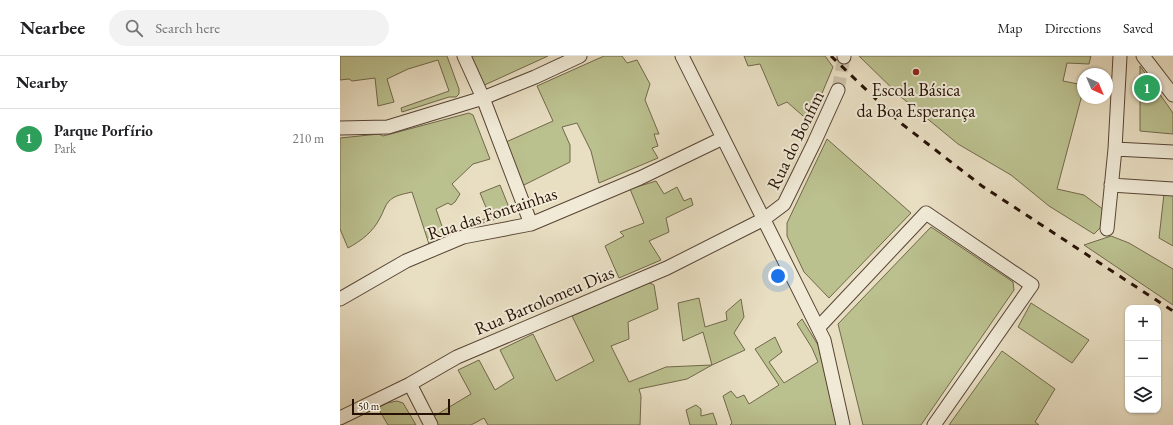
<!DOCTYPE html>
<html lang="en">
<head>
<meta charset="utf-8">
<style>
  body { margin:0; font-family:"EB Garamond",serif; background:#f2f2f2; color:#202124 }
  .controls { position:absolute; right:12px; bottom:12px; display:grid; overflow:hidden; border-radius:8px; box-shadow:0 1px 3px #0004 }
  .controls button { width:36px; height:36px; display:grid; place-items:center; padding:0; border:0; border-bottom:1px solid #e0e0e0; background:#fff; color:#202124; font:20px sans-serif }
  .compass { position:absolute; left:737px; top:12px; width:36px; height:36px; border-radius:50%; background:#fff; box-shadow:0 1px 3px #0004; rotate:136deg }
  .scale { position:absolute; left:12px; bottom:10px; width:98px; box-sizing:border-box; padding-left:4px; border:2px solid #271105; border-top:0; font-size:11px; line-height:14px; white-space:nowrap; color:#271105; -webkit-text-stroke:3px #f0ead7; paint-order:stroke }
  .you { position:absolute; left:438px; top:220px; width:14px; height:14px; margin:-10px; border:3px solid #fff; border-radius:50%; background:#1a73e8; box-shadow:0 0 0 6px #1a73e833 }
  .badge { display:grid; place-items:center; width:26px; height:26px; border-radius:50%; background:#8f2418; color:#fff; font-size:13px; font-weight:700 }
  .pin { position:absolute; translate:-50% -50%; border:2px solid #fff; box-shadow:0 1px 4px #0006 }
  .list { margin:0; padding:0; list-style:none }
  h2 { display:flex; justify-content:space-between; align-items:center; height:52px; margin:0; padding:0 16px; font-size:17px }
  h2 small { font-size:13px; font-weight:400; color:#757577 }
  .list li { display:grid; grid-template-columns:26px 1fr auto; gap:12px; align-items:center; box-sizing:border-box; height:60px; padding:0 16px; border-top:1px solid #e0e0e0 }
  .list b { display:block; font-size:15px; white-space:nowrap }
  .list p { margin:0; font-size:13px; white-space:nowrap; color:#757577 }
  .list em { font-size:13px; font-style:normal; color:#757577 }
  .icon { flex:none; width:22px; height:22px; fill:none; stroke:currentColor; stroke-width:2; stroke-linecap:round; stroke-linejoin:round }
  .map { position:relative; flex:none; width:833px; height:369px; overflow:hidden }
  header { display:flex; align-items:center; gap:24px; box-sizing:border-box; height:56px; padding:0 20px; background:#fff; border-bottom:1px solid #e0e0e0 }
  header strong { font-size:19px }
  nav { display:flex; gap:22px; margin-inline-start:auto; font-size:14px }
  .search { width:280px; height:36px; background:#f2f2f2; display:flex; align-items:center; gap:10px; box-sizing:border-box; padding:0 14px; border-radius:22px; color:#757577; font-size:15px }
  main { display:flex }
  aside { flex:1; background:#fff }
  .map>svg:first-child { display:block }
  .green { fill:#bbc08f; stroke:#71684a }
  .lines { fill:none; stroke-linecap:round; stroke-linejoin:round }
  .minor-tunnel { stroke:#cbbfa6; stroke-width:13; stroke-dasharray:13 6; stroke-linecap:butt }
  .minor-casing { stroke:#574434; stroke-width:15 }
  .minor { stroke:#f0ead7; stroke-width:13 }
  .rail { stroke:#271105; stroke-width:3; stroke-dasharray:7 7; stroke-linecap:butt }
  .poi-dot { fill:#8f2418; stroke:#f0ead7; stroke-width:1.5 }
  .labels { text-anchor:middle; dominant-baseline:central; stroke-width:4; stroke-linejoin:round; paint-order:stroke }
  .poi-label { font-size:18px; fill:#271105; stroke:#f0ead7 }
  .street-label { font-size:18px; fill:#271105; stroke:#f0ead7 }
</style>
</head>
<body>
<header>
<strong>Nearbee</strong>
<div class="search"><svg class="icon" aria-label="search" viewBox="0 0 24 24"><circle cx="10" cy="10" r="6"/><path d="M15 15l6 6"/></svg>Search here</div>
<nav><a>Map</a><a>Directions</a><a>Saved</a></nav>
</header>
<main>
<aside>
<h2>Nearby<small></small></h2>
<ul class="list">
<li><span class="badge" style="background:#2e9e5b">1</span><div><b>Parque Porfírio</b><p>Park</p></div><em>210 m</em></li>
</ul>
</aside>
<div class="map">
<svg width="833" height="369" viewBox="0 0 833 369">
  <rect width="100%" height="100%" fill="#e8dec2"/>
  <filter id="stains"><feTurbulence type="fractalNoise" baseFrequency=".005" numOctaves="4"/><feColorMatrix values="0 0 0 0 .2 0 0 0 0 .09 0 0 0 0 .02 0 0 0 .5 -.17"/></filter>
  <radialGradient id="worn" r=".72"><stop offset=".6" stop-color="#630" stop-opacity="0"/><stop offset="1" stop-color="#630" stop-opacity=".3"/></radialGradient>
  <path class="green" d="M0,0H107L119,33V38L116,41H109L62,56L61,52L109,35L98,4L68,13L47,23L54,46L38,50L35,22L12,25L9,23L0,24Z
    M125,0H208L138,32Z
    M264,0H282L287,7L297,4L310,28L305,44L319,78H314L318,90L312,92L318,102L259,127L251,95L237,67L222,71L230,89V106L182,130L166,86L213,65L197,30Z
    M404,0H485L493,11L470,66L447,46L438,50L420,8L408,10Z
    M519,0H751L749,8L727,7L723,25L743,29V35L717,133L744,139L772,160L754,178L709,150L671,119L618,88L561,41Z
    M800,10L833,57V78L800,75Z
    M129,57L133,59L150,103L133,108L112,128L120,138L115,146L111,149L108,147L96,153L105,179L97,181L89,188L72,136C64,138 55,139 49,145C45,149 43,157 40,162C33,176 21,185 8,192L0,173V82L39,78L43,80Z
    M487,83L571,157L489,242L464,216L447,180V167Z
    M316,125L324,138L337,131L344,145L351,142L353,149L326,162L329,176L309,185L321,204L279,222L265,190L284,180L280,176L304,167L290,133Z
    M160,129L168,149L166,160L136,169V166L150,161L140,137Z
    M824,138H833V190L819,182Z
    M591,171L673,226L674,234L581,369H523L498,268Z
    M771,180L789,187L833,213V249L744,189Z
    M310,227L314,229L318,253L288,266L289,283L271,290L289,326L326,311L372,309L363,276L343,285L338,247L359,242L365,271L387,264L386,256L401,243L404,261L394,277L405,294L372,309L347,323L299,333L301,340L300,369H148L144,362L131,369H95L91,362L131,338L118,314L139,304L155,334L174,322L160,294L193,278L216,325L254,305L232,260L306,228Z
    M691,247L749,284L732,307L678,271Z
    M462,263L478,289L497,369H390L392,367L383,340L391,335L397,342L404,339L409,348L439,329L415,293L435,281L442,296L429,306L444,327L478,306L472,292L457,268Z
    M662,295L715,333L695,366L699,369H609Z
    M57,345L63,347L76,369H48L38,352L47,347Z
    M356,349L361,353V360L373,357L377,369H350L346,354Z"/>
  <g class="lines">
    <path class="minor-tunnel" d="M498,34L504,1"/>
    <defs>
      <path id="minor" d="M124,0L143,42L191,168
        M342,0L484,284L503,369
        M780,0L775,93L833,96
        M803,0L833,39
        M504,1V0
        M0,72L48,71L143,42L195,21L240,0
        M771,129L833,133
        M767,173L775,93
        M0,243L66,205L123,181L191,168L300,122L383,82
        M478,272L586,157L692,229L594,369
        M70,328L91,369
        M0,362L70,328L117,301L327,212L424,163L444,148L474,87L498,34"/>
    </defs>
    <use href="#minor" class="minor-casing"/>
    <use href="#minor" class="minor"/>
    <path class="rail" d="M491,0L562,68L642,130L833,255"/>
  </g>
  <circle class="poi-dot" cx="576" cy="16" r="4"/>
  <g class="labels">
    <g class="poi-label">
      <text x="576" y="33">Escola Básica<tspan x="576" dy="21">da Boa Esperança</tspan></text>
    </g>
    <g class="street-label">
      <text transform="translate(455 84) rotate(-64)">Rua do Bonfim</text>
      <text transform="translate(152 157) rotate(-18)">Rua das Fontainhas</text>
      <text transform="translate(204 244) rotate(-23)">Rua Bartolomeu Dias</text>
    </g>
  </g>
  <rect width="100%" height="100%" filter="url(#stains)"/>
  <rect width="100%" height="100%" fill="url(#worn)"/>
</svg>
<div class="controls">
<button>+</button>
<button>−</button>
<button><svg class="icon" aria-label="layers" viewBox="0 0 24 24"><path d="M12 4l9 5-9 5-9-5zM3 14l9 5 9-5"/></svg></button>
</div>
<svg class="compass" viewBox="-18 -18 36 36"><path d="M0-13l5 13h-10z" fill="#e53935"/><path d="M0 13l5-13h-10z" fill="#757577"/></svg>
<div class="scale">50 m</div>
<div class="you"></div>
<div class="pin badge" style="left:807px;top:32px;background:#2e9e5b">1</div>
</div>
</main>
</body>
</html>
